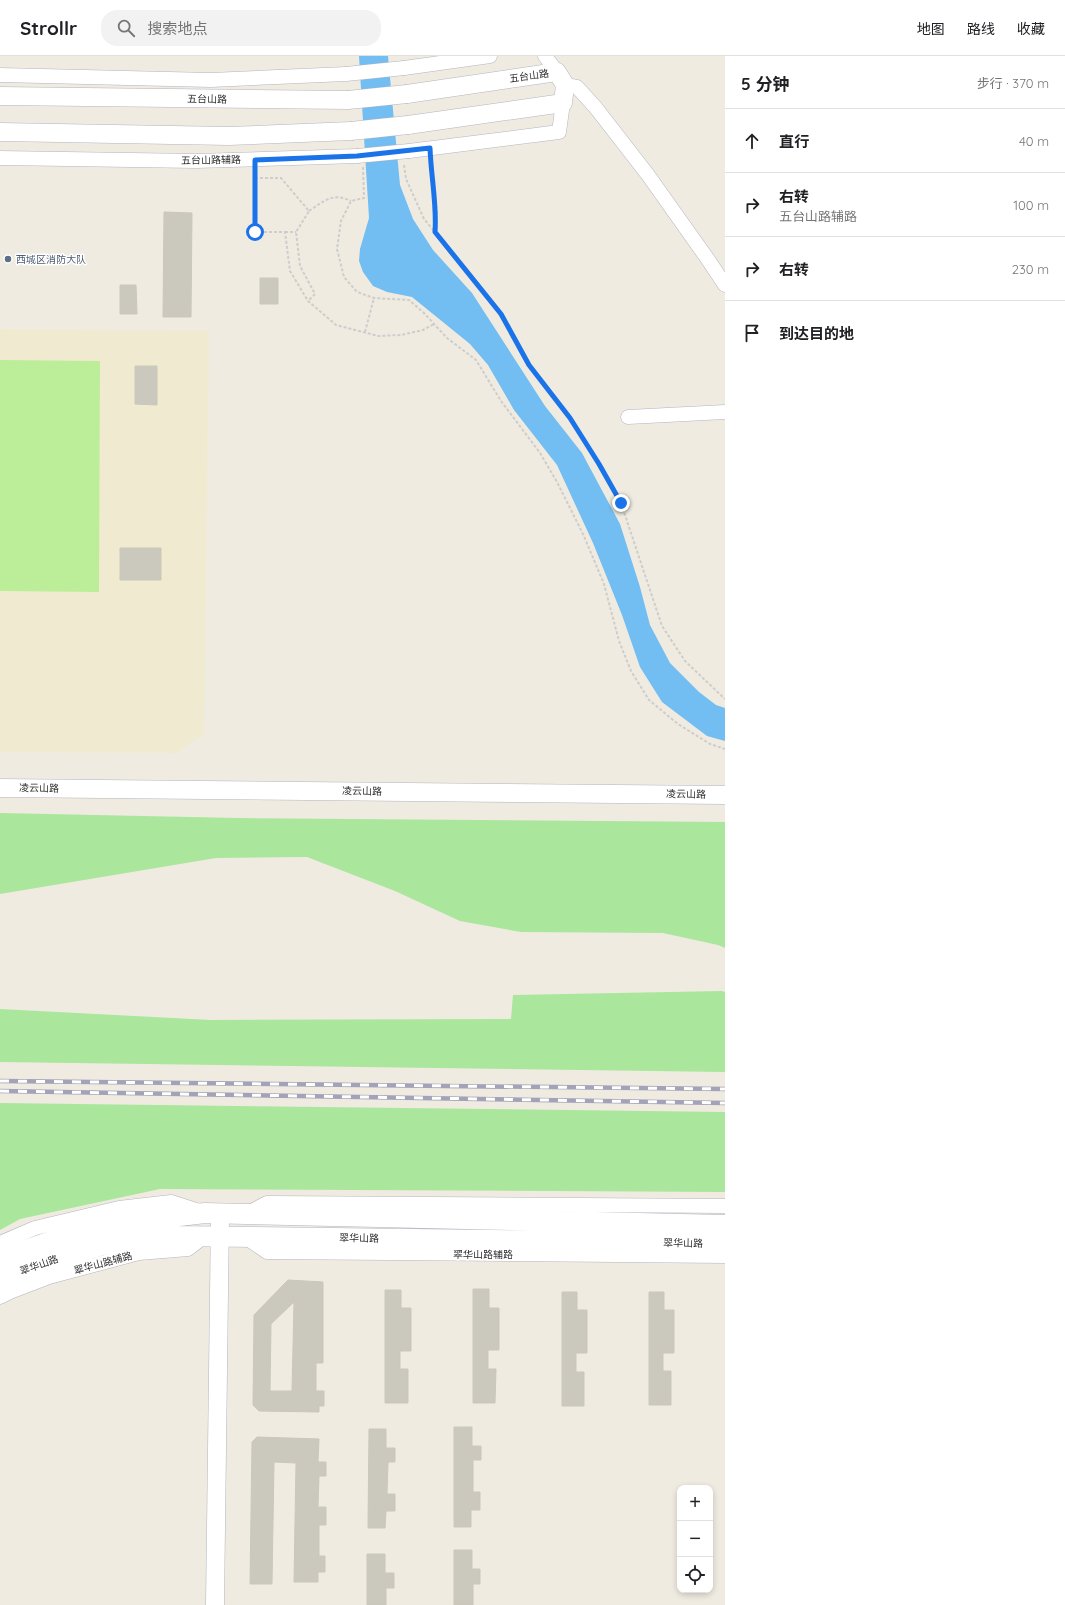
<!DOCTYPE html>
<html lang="zh">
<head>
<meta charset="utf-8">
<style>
  body { margin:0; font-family:Quicksand,"Noto Sans SC",sans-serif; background:#f2f2f2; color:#202124 }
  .controls { position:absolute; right:12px; bottom:12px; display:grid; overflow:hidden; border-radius:8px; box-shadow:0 2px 6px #0003 }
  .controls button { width:36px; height:36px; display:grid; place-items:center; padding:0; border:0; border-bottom:1px solid #e0e0e0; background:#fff; color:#202124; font:20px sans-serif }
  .stop { position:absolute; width:12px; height:12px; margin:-9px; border:3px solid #1a73e8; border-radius:50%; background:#fff }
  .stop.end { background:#1a73e8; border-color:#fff; box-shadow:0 1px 4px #0008 }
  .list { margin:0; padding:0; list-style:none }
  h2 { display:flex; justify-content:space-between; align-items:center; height:52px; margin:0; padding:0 16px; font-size:17px }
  h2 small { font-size:13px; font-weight:400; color:#757577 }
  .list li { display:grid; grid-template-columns:26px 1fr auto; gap:12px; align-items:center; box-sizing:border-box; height:64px; padding:0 16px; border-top:1px solid #e0e0e0 }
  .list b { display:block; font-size:15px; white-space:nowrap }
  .list p { margin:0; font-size:13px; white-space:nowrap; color:#757577 }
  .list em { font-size:13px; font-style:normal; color:#757577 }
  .icon { flex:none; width:22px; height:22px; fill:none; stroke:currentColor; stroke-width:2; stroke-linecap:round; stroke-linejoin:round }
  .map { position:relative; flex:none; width:725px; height:1549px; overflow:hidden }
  header { display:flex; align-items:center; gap:24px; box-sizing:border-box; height:56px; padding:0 20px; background:#fff; border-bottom:1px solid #e0e0e0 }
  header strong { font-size:19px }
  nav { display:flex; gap:22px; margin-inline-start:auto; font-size:14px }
  .search { width:280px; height:36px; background:#f2f2f2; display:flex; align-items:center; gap:10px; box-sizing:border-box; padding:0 14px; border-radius:16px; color:#757577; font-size:15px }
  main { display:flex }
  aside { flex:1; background:#fff }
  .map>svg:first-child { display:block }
  .education { fill:#f0ebd0 }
  .green { fill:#aae69c }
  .pitch { fill:#bced98 }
  .water { fill:#72bdf2 }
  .building { fill:#cbc9be; stroke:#cbc7b9; fill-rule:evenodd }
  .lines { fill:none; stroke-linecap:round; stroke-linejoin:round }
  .minor-casing { stroke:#b4b4c1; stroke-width:15 }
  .tertiary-casing { stroke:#b4b4c1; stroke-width:19 }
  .secondary-casing { stroke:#b4b4c1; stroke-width:21 }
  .path { stroke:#cdcdcd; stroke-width:2; stroke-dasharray:3 2; stroke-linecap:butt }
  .minor { stroke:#fff; stroke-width:14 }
  .tertiary { stroke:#fff; stroke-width:18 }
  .secondary { stroke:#fff; stroke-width:20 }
  .rail-casing { stroke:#a2a2b8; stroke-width:4.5 }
  .rail { stroke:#fff; stroke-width:3; stroke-dasharray:9; stroke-linecap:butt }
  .minor-bridge-casing { stroke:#b4b4c1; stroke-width:15; stroke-linecap:butt }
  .tertiary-bridge-casing { stroke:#b4b4c1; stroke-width:19; stroke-linecap:butt }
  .minor-bridge { stroke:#fff; stroke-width:14 }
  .tertiary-bridge { stroke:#fff; stroke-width:18 }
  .route { stroke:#1a73e8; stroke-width:5 }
  .service-dot { fill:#5c6f8a; stroke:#fff; stroke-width:1.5 }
  .labels { text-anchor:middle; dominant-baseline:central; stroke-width:3; stroke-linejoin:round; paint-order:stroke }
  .street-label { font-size:10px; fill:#2e2e2e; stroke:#fff }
  .service-label { font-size:10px; fill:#4e5e75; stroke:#fff; text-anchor:start }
</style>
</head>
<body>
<header>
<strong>Strollr</strong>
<div class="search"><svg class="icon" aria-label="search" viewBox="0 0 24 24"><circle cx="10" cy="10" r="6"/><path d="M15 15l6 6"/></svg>搜索地点</div>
<nav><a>地图</a><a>路线</a><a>收藏</a></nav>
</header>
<main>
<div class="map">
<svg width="725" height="1549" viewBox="0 0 725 1549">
  <rect width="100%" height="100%" fill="#efebe0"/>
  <path class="education" d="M0,273L209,275L204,677L177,697L0,696Z"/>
  <path class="green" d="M0,757L238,762L725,766V892L718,889L663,877L521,876L460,865L395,835L307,801L216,802L0,838Z
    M722,935L725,936V1016L0,1006V953L211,964L511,963L513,939Z
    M0,1047L725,1056V1136L160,1133L20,1163L0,1174Z"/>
  <path class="pitch" d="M0,304L100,305L99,536L0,535Z"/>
  <path class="water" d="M359,0H388L400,129L413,163L433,194L472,237L545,350L582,397L620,468L640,531L650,569L670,607L699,636L716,649L725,652V685L707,680L662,646L640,611L622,559L593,487L557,409L514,354L488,309L470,288L412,241L387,236L373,230L363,216L359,205L360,193L369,162Z"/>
  <path class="building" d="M164,156L192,157L191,261H163Z
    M260,222H278V248H260Z
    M120,229H136L137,258H120Z
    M135,310H157V349L135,348Z
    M120,492H161V524H120Z
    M288,1224L323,1226V1307H316V1335H324V1350H319V1356L259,1355L253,1349L254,1259ZM294,1246L292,1335H270L271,1268Z
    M473,1233H489V1252H499V1294H488V1313H496L495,1347H473Z
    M385,1234H401V1252H411V1295H400V1313H408V1347H385Z
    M562,1236H577V1254H587V1297H576V1316H584V1350H562Z
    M649,1236H664V1254H674V1297H663V1315H671V1349H649Z
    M454,1371H472V1390H481V1404H473V1436H480V1454H471V1471H454Z
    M369,1373H386V1392H395V1406H388L387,1438H395V1455H386L385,1472H368Z
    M257,1381L319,1383L318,1406H326V1420H319L318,1451H326V1469H319V1500H325V1516H318V1526H294L296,1407L274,1406L272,1528H250L252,1386Z
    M454,1494H472V1513H480V1528H473V1549H454Z
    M367,1498H385V1517H394V1532H386V1549H367Z"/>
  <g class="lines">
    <defs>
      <path id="minor" d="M545,0L557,16
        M404,12L490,0
        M0,19L211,24L346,18
        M565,29L577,31L596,52L648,119L709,205L725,229
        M409,95L559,76L563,47
        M0,102L196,105L357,100
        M628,361L725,356
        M248,1157L267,1147L725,1150
        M245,1181L267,1196L725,1200
        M0,1187L35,1172L119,1152L171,1146L199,1155
        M0,1241L10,1236L49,1221L139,1197L188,1193L206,1179"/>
      <path id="tertiary" d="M407,38L557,16L565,29L563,47L408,69
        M0,40L348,44
        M0,76L229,80L351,75
        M0,732L725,739
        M215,1549L220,1159"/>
      <path id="secondary" d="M0,1203L60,1182L128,1166L205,1157L725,1169
        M0,1224L27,1212L103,1189L175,1180L725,1187"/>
    </defs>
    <use href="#minor" class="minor-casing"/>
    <use href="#tertiary" class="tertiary-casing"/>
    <use href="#secondary" class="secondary-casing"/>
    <path class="path" d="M431,105L437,157L435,176
      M404,109L406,123L424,163L469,216L501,258L529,309L570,362L599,408L621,447L662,570L685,605L725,643
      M363,111L364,142L351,145L341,165L337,193L344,221L357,236L374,242L409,244L424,257L447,282L476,304L501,345L540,397L557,426L583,478L604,528L619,585L631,615L649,644L678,668L710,688L725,693
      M255,115V176H285L290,215L308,245L336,269L378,280L401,279L423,274L434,268
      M255,122H281L309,155L296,176L300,210L315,238L308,245
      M309,155C324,145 333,136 351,145
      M285,176H296
      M365,276L374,242"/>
    <use href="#minor" class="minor"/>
    <use href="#tertiary" class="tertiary"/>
    <use href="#secondary" class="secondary"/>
    <defs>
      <path id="rail" d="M0,1025L725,1033
        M0,1035L725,1047"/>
    </defs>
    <use href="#rail" class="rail-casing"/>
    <use href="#rail" class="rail"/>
    <defs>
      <path id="minor-bridge" d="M346,18L404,12
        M357,100L409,95"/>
      <path id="tertiary-bridge" d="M348,44L407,38
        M351,75L408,69"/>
    </defs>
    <use href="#minor-bridge" class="minor-bridge-casing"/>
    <use href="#tertiary-bridge" class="tertiary-bridge-casing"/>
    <use href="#minor-bridge" class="minor-bridge"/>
    <use href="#tertiary-bridge" class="tertiary-bridge"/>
  </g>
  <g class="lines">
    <path class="route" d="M255,176V104L357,100L430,92C431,121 437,148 435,176L501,258L529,309L570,362L599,408L621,447"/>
  </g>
  <circle class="service-dot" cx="8" cy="203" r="4"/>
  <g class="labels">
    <g class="street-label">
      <text transform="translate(529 20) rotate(-8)">五台山路</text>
      <text transform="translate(207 43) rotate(1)">五台山路</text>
      <text transform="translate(211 104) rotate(-1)">五台山路辅路</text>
      <text transform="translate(39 732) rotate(1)">凌云山路</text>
      <text transform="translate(362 735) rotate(1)">凌云山路</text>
      <text transform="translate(686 738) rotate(1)">凌云山路</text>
      <text transform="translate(359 1182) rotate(1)">翠华山路</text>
      <text transform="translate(683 1187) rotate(1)">翠华山路</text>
      <text x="483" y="1198">翠华山路辅路</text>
      <text transform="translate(103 1207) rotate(-15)">翠华山路辅路</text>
      <text transform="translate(39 1209) rotate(-19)">翠华山路</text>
    </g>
    <g class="service-label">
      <text x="16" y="203">西城区消防大队</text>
    </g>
  </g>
</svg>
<div class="controls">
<button>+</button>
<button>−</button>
<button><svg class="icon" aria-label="locate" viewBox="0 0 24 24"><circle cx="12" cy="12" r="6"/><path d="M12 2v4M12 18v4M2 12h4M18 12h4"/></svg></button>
</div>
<div class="stop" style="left:255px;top:176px"></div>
<div class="stop end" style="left:621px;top:447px"></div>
</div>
<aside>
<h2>5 分钟<small>步行 · 370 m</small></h2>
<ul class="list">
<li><svg class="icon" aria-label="ahead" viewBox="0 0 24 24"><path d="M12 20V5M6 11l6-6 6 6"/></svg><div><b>直行</b></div><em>40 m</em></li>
<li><svg class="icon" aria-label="right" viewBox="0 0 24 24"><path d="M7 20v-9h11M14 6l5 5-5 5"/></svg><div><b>右转</b><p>五台山路辅路</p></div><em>100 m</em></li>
<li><svg class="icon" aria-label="right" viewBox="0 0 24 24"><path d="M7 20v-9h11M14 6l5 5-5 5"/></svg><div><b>右转</b></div><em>230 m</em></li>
<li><svg class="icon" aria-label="arrive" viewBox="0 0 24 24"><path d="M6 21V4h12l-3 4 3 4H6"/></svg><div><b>到达目的地</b></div></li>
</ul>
</aside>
</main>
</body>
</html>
